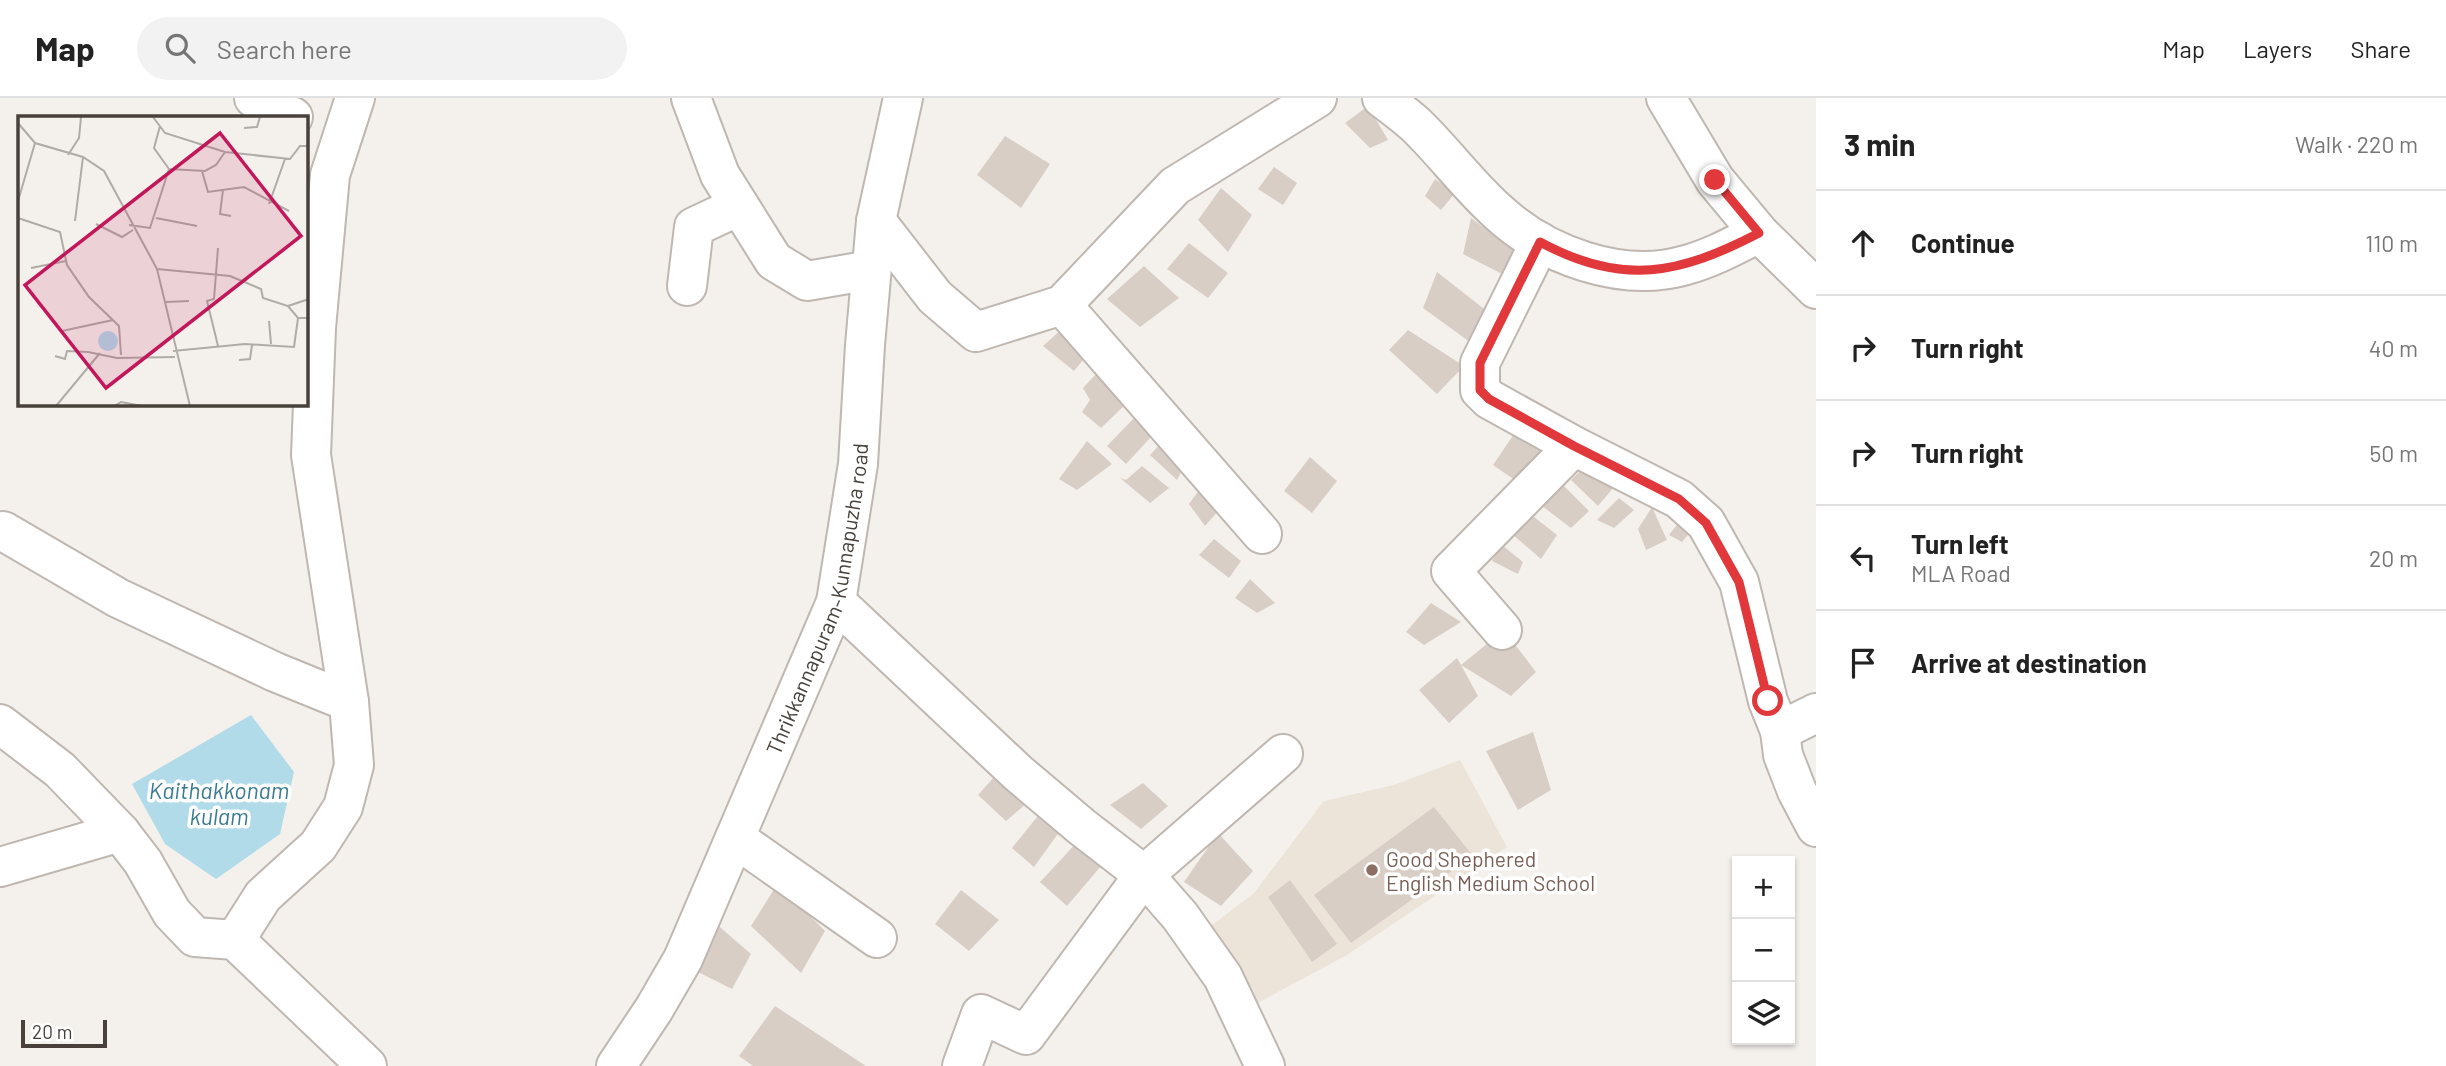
<!DOCTYPE html>
<html lang="en">
<head>
<meta charset="utf-8">
<style>
  body { margin:0; font-family:Barlow,sans-serif; background:#f2f2f2; color:#222 }
  .controls { position:absolute; right:21px; bottom:21px; display:grid; overflow:hidden; border-radius:0px; box-shadow:0 2px 5px #0004 }
  .controls button { width:63px; height:63px; display:grid; place-items:center; padding:0; border:0; border-bottom:2px solid #e0e0e0; background:#fff; color:#222; font:35px sans-serif }
  .scale { position:absolute; left:21px; bottom:18px; width:86px; box-sizing:border-box; padding-left:7px; border:4px solid #48413b; border-top:0; font-size:19px; line-height:24px; white-space:nowrap; color:#48413b; -webkit-text-stroke:5px #fff; paint-order:stroke }
  .stop { position:absolute; width:21px; height:21px; margin:-16px; border:5px solid #e0383b; border-radius:50%; background:#fff }
  .stop.end { background:#e0383b; border-color:#fff; box-shadow:0 2px 7px #0008 }
  .list { margin:0; padding:0; list-style:none }
  h2 { display:flex; justify-content:space-between; align-items:center; height:91px; margin:0; padding:0 28px; font-size:30px }
  h2 small { font-size:23px; font-weight:400; color:#767676 }
  .list li { display:grid; grid-template-columns:46px 1fr auto; gap:21px; align-items:center; box-sizing:border-box; height:105px; padding:0 28px; border-top:2px solid #e0e0e0 }
  .list b { display:block; font-size:26px; white-space:nowrap }
  .list p { margin:0; font-size:23px; white-space:nowrap; color:#767676 }
  .list em { font-size:23px; font-style:normal; color:#767676 }
  .icon { flex:none; width:38px; height:38px; fill:none; stroke:currentColor; stroke-width:2; stroke-linecap:round; stroke-linejoin:round }
  .map { position:relative; flex:none; width:1816px; height:968px; overflow:hidden }
  header { display:flex; align-items:center; gap:42px; box-sizing:border-box; height:98px; padding:0 35px; background:#fff; border-bottom:2px solid #e0e0e0 }
  header strong { font-size:33px }
  nav { display:flex; gap:38px; margin-inline-start:auto; font-size:24px }
  .search { width:490px; height:63px; background:#f2f2f2; display:flex; align-items:center; gap:18px; box-sizing:border-box; padding:0 24px; border-radius:38px; color:#767676; font-size:26px }
  main { display:flex }
  aside { flex:1; background:#fff }
  .map>svg:first-child { display:block }
  .education { fill:#ece3d9 }
  .water { fill:#b1dbe9 }
  .building { fill:#d8cec6 }
  .lines { fill:none; stroke-linecap:round; stroke-linejoin:round }
  .minor-casing { stroke:#bfb7b0; stroke-width:42 }
  .minor { stroke:#fff; stroke-width:38 }
  .route { stroke:#e0383b; stroke-width:9 }
  .education-dot { fill:#8d6e63; stroke:#fff; stroke-width:2.5 }
  .labels { text-anchor:middle; dominant-baseline:central; stroke-width:7; stroke-linejoin:round; paint-order:stroke }
  .street-label { font-size:21px; fill:#48413b; stroke:#fff }
  .education-label { font-size:21px; fill:#785e54; stroke:#fff; text-anchor:start }
  .water-label { font-size:23px; font-style:italic; fill:#397b91; stroke:#fff }
  .inset-road { fill:none; stroke:#afaba6; stroke-width:2 }
  .view { fill:#c2185b; fill-opacity:0.15; stroke:#c2185b; stroke-width:3.5 }
  .inset-edge { fill:none; stroke:#48413b; stroke-width:3.5 }
</style>
</head>
<body>
<header>
<strong>Map</strong>
<div class="search"><svg class="icon" aria-label="search" viewBox="0 0 24 24"><circle cx="10" cy="10" r="6"/><path d="M15 15l6 6"/></svg>Search here</div>
<nav><a>Map</a><a>Layers</a><a>Share</a></nav>
</header>
<main>
<div class="map">
<svg width="1816" height="968" viewBox="0 0 1816 968">
  <rect width="100%" height="100%" fill="#f4f1ed"/>
  <path class="education" d="M1460,662L1507,749L1347,857L1252,908L1207,831L1254,795L1324,703L1394,687Z"/>
  <path class="water" d="M251,617L294,674L280,736L216,781L165,746L132,686Z"/>
  <path class="building" d="M1368,8L1388,42L1370,50L1345,25Z
    M1005,38L1050,66L1021,110L977,77Z
    M1274,69L1297,85L1283,107L1258,91Z
    M1435,81L1455,95L1441,112L1425,98Z
    M1221,90L1252,117L1228,154L1198,122Z
    M1471,120L1526,161L1504,177L1463,156Z
    M1189,145L1228,175L1208,200L1167,171Z
    M1144,168L1179,200L1140,229L1107,201Z
    M1437,174L1497,221L1474,247L1423,210Z
    M1063,230L1088,256L1074,273L1043,248Z
    M1408,232L1464,268L1437,296L1389,252Z
    M1096,276L1126,306L1101,330L1082,314L1090,302L1083,290Z
    M1135,319L1153,337L1126,366L1107,348Z
    M1516,333L1543,355L1519,385L1493,367Z
    M1165,341L1186,364L1177,382L1150,357Z
    M1087,343L1112,366L1077,392L1059,381Z
    M1310,359L1337,383L1312,415L1284,393Z
    M1588,365L1614,389L1598,408L1571,382Z
    M1142,368L1169,390L1150,405L1120,380L1126,382Z
    M1557,381L1589,413L1571,430L1538,405Z
    M1202,388L1219,412L1205,428L1189,406Z
    M1619,400L1634,412L1614,430L1597,422Z
    M1652,409L1667,442L1646,452L1638,431Z
    M1529,415L1557,437L1541,461L1512,436Z
    M1679,424L1692,432L1682,444L1669,437Z
    M1214,441L1241,463L1229,480L1199,457Z
    M1502,447L1523,464L1518,476L1492,463Z
    M1250,481L1275,505L1257,515L1235,500Z
    M1431,505L1461,524L1424,547L1406,534Z
    M1504,532L1536,574L1511,598L1461,567L1478,598L1449,625L1419,592L1457,560L1461,567Z
    M1533,634L1551,692L1518,712L1486,653Z
    M1002,670L1034,699L1006,723L978,697Z
    M1143,685L1168,708L1141,731L1110,707Z
    M1045,709L1065,726L1034,769L1012,750Z
    M1434,709L1473,758L1351,845L1314,797Z
    M1218,735L1253,773L1221,808L1184,784Z
    M1080,741L1107,761L1067,808L1040,784Z
    M1290,782L1337,846L1312,864L1268,799Z
    M778,785L825,833L801,875L751,828Z
    M961,792L999,822L969,853L935,826Z
    M714,824L751,856L732,891L692,871Z
    M775,908L866,968H753L739,958Z"/>
  <g class="lines">
    <defs>
      <g id="minor">
        <path d="M254,0L293,19"/>
        <path d="M691,0L720,77L774,163L807,183L871,172"/>
        <path d="M1382,0C1394,9 1405,17 1416,27C1444,54 1468,87 1497,113C1544,157 1622,186 1686,167C1712,160 1735,147 1759,135"/>
        <path d="M1666,0L1715,82L1759,135L1816,191"/>
        <path d="M876,123L935,199L976,234L1062,207L1175,88L1317,0"/>
        <path d="M1540,144L1480,265V292L1489,301L1574,348L1679,401L1706,425L1739,484L1768,603L1780,633L1783,657L1797,693L1816,729"/>
        <path d="M687,188L694,129L739,108"/>
        <path d="M1062,207L1262,436"/>
        <path d="M3,433L118,500L275,574L349,604"/>
        <path d="M836,504L1018,675L1082,729L1144,777L1180,818L1223,879L1265,968"/>
        <path d="M1502,532L1451,473L1574,348"/>
        <path d="M0,626L60,672L120,734L143,764L172,815L195,839L235,842L367,968"/>
        <path d="M1780,633L1816,615"/>
        <path d="M735,740L877,840"/>
        <path d="M0,769L120,734"/>
        <path d="M235,842L263,798L318,748L343,709L354,667L349,604L311,357L316,230L330,77L355,0"/>
        <path id="s1" d="M616,968L654,911L683,861L836,504L858,366L865,247L876,123L903,0"/>
        <path d="M962,968L981,916L1026,937L1144,777L1283,656"/>
      </g>
    </defs>
    <use href="#minor" class="minor-casing"/>
    <use href="#minor" class="minor"/>
  </g>
  <g class="lines">
    <path class="route" d="M1715,82L1759,135C1680,176 1623,189 1540,144L1480,265V292L1489,301L1574,348L1679,401L1706,425L1739,484L1768,603"/>
  </g>
  <circle class="education-dot" cx="1372" cy="772" r="7"/>
  <g class="labels">
    <g class="street-label">
      <text stroke="none"><textPath href="#s1" startOffset="513">Thrikkannapuram-Kunnapuzha road</textPath></text>
    </g>
    <g class="education-label">
      <text x="1386" y="760">Good Shephered<tspan x="1386" dy="24">English Medium School</tspan></text>
    </g>
    <g class="water-label">
      <text x="219" y="692">Kaithakkonam<tspan x="219" dy="26">kulam</tspan></text>
    </g>
  </g>
  <g transform="translate(18 18)">
    <rect width="290" height="290" fill="#f4f1ed"/>
    <path d="M80 225a10 10 0 1 1 20 0a10 10 0 1 1-20 0Z" fill="#b1dbe9"/>
    <path class="inset-road" d="M135,1L147,17L207,36L272,43L282,30H291M0,7L17,27L65,41L86,55L139,153L172,290M142,10L136,32L151,53M226,12L239,11L242,1M50,39L61,22L63,1M184,55L190,76L226,71L271,95M205,74L202,98L213,100M0,85L17,27M251,88L267,43M0,102L42,116L49,149L71,181L101,210L103,239M138,102L179,110M57,105L65,41M78,108L104,121L115,114M111,109L132,112L151,53L187,55L198,49L207,36M200,132L196,183L189,185L200,230M13,152L48,145M139,153L212,160L243,173L245,182L270,190L280,202H291M148,186L171,185M270,190L291,183M251,205L253,228M44,215L95,204M155,235L227,228L276,231L280,202M37,240L47,243L49,235L70,236L99,242L157,241M221,244L232,243L234,229M38,290L82,237M96,290L103,286L124,290"/>
    <path class="view" d="M202,17L283,120L88,272L7,169Z"/>
    <rect width="290" height="290" class="inset-edge"/>
  </g>
</svg>
<div class="controls">
<button>+</button>
<button>−</button>
<button><svg class="icon" aria-label="layers" viewBox="0 0 24 24"><path d="M12 4l9 5-9 5-9-5zM3 14l9 5 9-5"/></svg></button>
</div>
<div class="scale">20 m</div>
<div class="stop" style="left:1768px;top:603px"></div>
<div class="stop end" style="left:1715px;top:82px"></div>
</div>
<aside>
<h2>3 min<small>Walk · 220 m</small></h2>
<ul class="list">
<li><svg class="icon" aria-label="ahead" viewBox="0 0 24 24"><path d="M12 20V5M6 11l6-6 6 6"/></svg><div><b>Continue</b></div><em>110 m</em></li>
<li><svg class="icon" aria-label="right" viewBox="0 0 24 24"><path d="M7 20v-9h11M14 6l5 5-5 5"/></svg><div><b>Turn right</b></div><em>40 m</em></li>
<li><svg class="icon" aria-label="right" viewBox="0 0 24 24"><path d="M7 20v-9h11M14 6l5 5-5 5"/></svg><div><b>Turn right</b></div><em>50 m</em></li>
<li><svg class="icon" aria-label="left" viewBox="0 0 24 24"><path d="M17 20v-9H6M10 6l-5 5 5 5"/></svg><div><b>Turn left</b><p>MLA Road</p></div><em>20 m</em></li>
<li><svg class="icon" aria-label="arrive" viewBox="0 0 24 24"><path d="M6 21V4h12l-3 4 3 4H6"/></svg><div><b>Arrive at destination</b></div></li>
</ul>
</aside>
</main>
</body>
</html>
